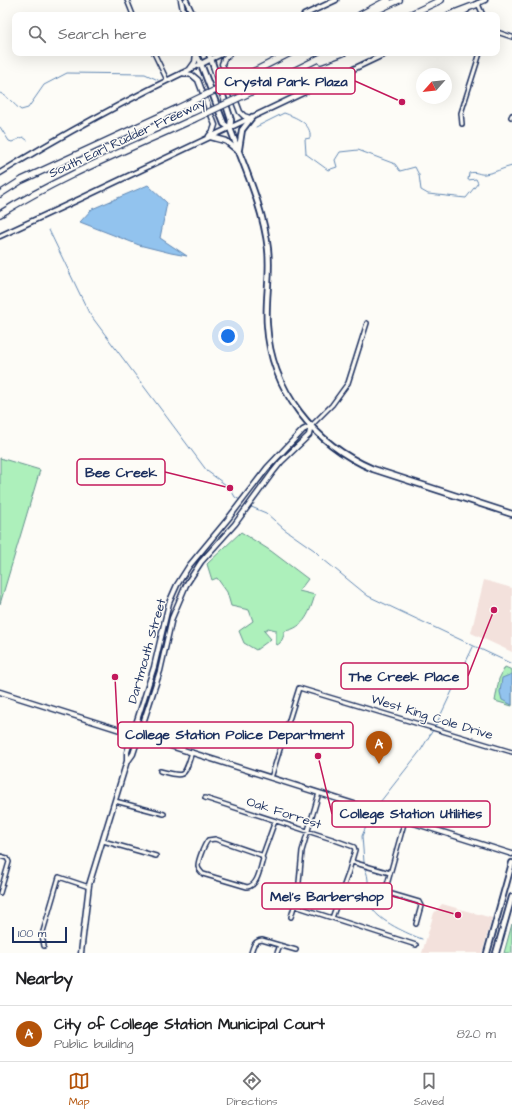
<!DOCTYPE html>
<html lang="en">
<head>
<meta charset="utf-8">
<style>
  body { margin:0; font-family:"Architects Daughter",sans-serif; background:#f6f6f6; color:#202124 }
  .compass { position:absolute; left:416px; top:68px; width:36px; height:36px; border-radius:50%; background:#fff; box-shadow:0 4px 16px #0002; rotate:243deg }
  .scale { position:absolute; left:12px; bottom:10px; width:55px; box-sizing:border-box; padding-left:4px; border:2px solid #1b2f5e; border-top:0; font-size:11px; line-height:14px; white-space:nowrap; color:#1b2f5e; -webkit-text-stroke:3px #fdfcf7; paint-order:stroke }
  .you { position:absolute; left:228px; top:336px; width:14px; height:14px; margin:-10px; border:3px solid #fff; border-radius:50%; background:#1a73e8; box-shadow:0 0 0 6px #1a73e833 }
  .badge { display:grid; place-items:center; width:26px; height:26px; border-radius:50%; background:#b45309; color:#fff; font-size:13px; font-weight:700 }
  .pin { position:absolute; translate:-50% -33px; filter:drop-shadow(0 1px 2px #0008) }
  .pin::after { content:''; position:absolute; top:21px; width:14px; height:12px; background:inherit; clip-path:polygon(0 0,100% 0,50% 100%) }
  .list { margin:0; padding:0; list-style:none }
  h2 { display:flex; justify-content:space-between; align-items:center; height:52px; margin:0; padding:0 16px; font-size:17px }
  h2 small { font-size:13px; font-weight:400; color:#757577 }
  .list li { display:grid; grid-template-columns:26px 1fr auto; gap:12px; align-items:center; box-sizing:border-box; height:56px; padding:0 16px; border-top:1px solid #e0e0e0 }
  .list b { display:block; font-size:15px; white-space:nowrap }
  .list p { margin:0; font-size:13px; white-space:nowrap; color:#757577 }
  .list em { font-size:13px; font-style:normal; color:#757577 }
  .icon { flex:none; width:22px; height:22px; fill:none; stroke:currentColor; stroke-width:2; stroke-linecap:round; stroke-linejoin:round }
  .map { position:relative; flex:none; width:512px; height:953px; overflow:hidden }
  .search { position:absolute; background:#fff; box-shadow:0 4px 16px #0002; left:12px; right:12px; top:12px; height:44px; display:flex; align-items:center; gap:10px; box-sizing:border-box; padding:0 14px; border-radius:8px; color:#757577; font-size:15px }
  .sheet { height:108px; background:#fff }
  nav { display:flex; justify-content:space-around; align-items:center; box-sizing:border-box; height:56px; border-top:1px solid #e0e0e0; background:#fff; font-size:11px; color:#757577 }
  nav a { display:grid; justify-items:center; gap:2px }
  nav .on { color:#b45309 }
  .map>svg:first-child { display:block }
  .built { fill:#f3e1dc }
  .green { fill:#adf0bb; stroke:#64908c }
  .water { fill:#92c3ee; stroke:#6288b4 }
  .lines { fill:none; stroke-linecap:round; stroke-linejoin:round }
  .stream { stroke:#6288b4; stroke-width:1 }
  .street-casing { stroke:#1b2f5e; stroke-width:6 }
  .secondary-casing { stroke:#1b2f5e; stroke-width:7 }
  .primary-casing { stroke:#1b2f5e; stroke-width:8 }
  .highway-casing { stroke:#1b2f5e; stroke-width:8 }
  .street { stroke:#fdfcf7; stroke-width:3 }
  .secondary { stroke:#fdfcf7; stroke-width:4 }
  .primary { stroke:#fdfcf7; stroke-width:4.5 }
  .highway { stroke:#fdfcf7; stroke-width:5.5 }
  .highway-bridge-casing { stroke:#1b2f5e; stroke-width:8; stroke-linecap:butt }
  .highway-bridge { stroke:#fdfcf7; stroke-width:5.5 }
  .labels { text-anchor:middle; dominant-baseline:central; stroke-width:3; stroke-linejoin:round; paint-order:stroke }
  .street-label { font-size:13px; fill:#1b2f5e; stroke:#fdfcf7 }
  .leader { fill:none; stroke:#c2185b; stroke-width:1.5 }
  .callout-dot { fill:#c2185b; stroke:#fdfcf7; stroke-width:1.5 }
  .callout { fill:#fdfcf7; stroke:#c2185b; stroke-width:1.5 }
  .callout-label { font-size:14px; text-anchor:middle; font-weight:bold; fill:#1b2f5e }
</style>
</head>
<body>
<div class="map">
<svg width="512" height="953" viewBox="0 0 512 953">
  <rect width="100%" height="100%" fill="#fdfcf7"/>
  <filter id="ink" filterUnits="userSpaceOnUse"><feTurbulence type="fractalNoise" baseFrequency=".025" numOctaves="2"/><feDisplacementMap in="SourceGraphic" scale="8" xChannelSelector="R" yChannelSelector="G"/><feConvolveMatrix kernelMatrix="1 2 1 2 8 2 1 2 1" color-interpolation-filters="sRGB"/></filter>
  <g filter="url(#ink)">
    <path class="built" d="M484,580L512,588V652L471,633Z
      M442,904L492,918L482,953H422L434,913Z"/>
    <path class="green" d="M0,458L40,470L0,604Z
      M241,532L271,551L308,579L299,591L315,595C310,611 305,628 285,631C283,637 282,643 277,645L276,643V630L268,628L264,631L271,639L256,650L244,643L239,631L253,621L249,610L231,606L227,592L217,578L212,580L207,564Z
      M505,667L512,670V706L495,701L499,679Z
      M512,924V953H504Z"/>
    <path class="water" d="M148,185L167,203L160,238L187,256L171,253L139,245L80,222L92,209Z
      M512,674V705L502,700L500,692L502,678Z"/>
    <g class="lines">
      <path class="stream" d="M0,93C9,97 13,104 21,110L28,108L44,85L67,73L145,74L158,80
        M0,127L9,141L12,142L23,137L27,140
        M256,127L284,113C295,117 312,123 310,138L305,139L306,154L328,170L337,167L335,160L340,152L358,150L395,164L400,171L415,167L419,175L421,190L428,194L466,198L478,183L476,179L468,180L469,173C477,171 479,175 485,174C494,173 503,168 512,166
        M49,230L89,313L207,471L230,488L235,497L240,500
        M249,506L266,513L284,529L314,550L324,560L368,596L512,664
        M435,727L473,647
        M377,806L421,750L433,730
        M364,862L362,836L372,813
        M365,869C370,878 367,887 369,896C370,900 371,905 372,908C379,921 408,934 422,939"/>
      <defs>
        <path id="street" d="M127,0L133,15
          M478,4L483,15
          M497,32L512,37
          M154,53L167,80
          M511,117L512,115
          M462,124L461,113L480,53
          M311,426L332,405L348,383L367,323
          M160,771C186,778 184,777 192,752
          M271,778L299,688L512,752
          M205,798L332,839L354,847L355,850L348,874L332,918
          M115,801L164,814
          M405,820L385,892L419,902L421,906L416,924
          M215,839L261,855L263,859C260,868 258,886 247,887L203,874C201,872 198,869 198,866C198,860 204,845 208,840Z
          M103,841L156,856
          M0,856L7,858L9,862L0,893
          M262,857L275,821
          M352,862L390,873
          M295,906L416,945
          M291,917L298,893L302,851L319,793
          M44,946L42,935L59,877L89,887
          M251,953C253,946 254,941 262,940L296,950
          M277,953L280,945"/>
        <path id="secondary" d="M181,0L184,15
          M186,0L193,15
          M476,4L485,0
          M304,15L336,0
          M459,15L467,10
          M208,53L211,59L224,53
          M230,53L224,59L222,64L240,112L244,116L250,118
          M190,69L195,62L196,53
          M182,73L192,75L198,80L215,125L213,131L209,136
          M0,173C65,133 132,97 201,64L196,53
          M0,236L82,198L387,53
          M0,692L512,854
          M128,761L133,754L160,671L172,618L186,585L201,562L235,524L273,472L281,462L309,435L311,426
          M81,953L89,885L127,761V752L154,667L169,603L177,585L189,566L228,519L267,468L303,430L311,426"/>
        <path id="primary" d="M230,128L224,124L201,64L211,59L231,120L230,128C244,167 263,206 268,249C271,274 265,300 267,325C271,390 314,444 373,469L512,514
          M211,137L226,141L237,150
          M239,149L242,130L252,117
          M487,953L512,863
          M496,953L512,897"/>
        <path id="highway" d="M360,15L388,0
          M367,15L399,0
          M409,15L441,0
          M449,15L478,4
          M321,61L343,53
          M241,78L290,53
          M247,94L330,53
          M0,194L22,180L176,109
          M0,214C61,176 129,149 194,119"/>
      </defs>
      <use href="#street" class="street-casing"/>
      <use href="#secondary" class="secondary-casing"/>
      <use href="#primary" class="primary-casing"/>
      <use href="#highway" class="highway-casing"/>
      <use href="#street" class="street"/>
      <use href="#secondary" class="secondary"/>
      <use href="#primary" class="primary"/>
      <use href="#highway" class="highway"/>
      <defs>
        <path id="highway-bridge" d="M176,109L241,78
          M194,119L247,94"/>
      </defs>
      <use href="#highway-bridge" class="highway-bridge-casing"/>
      <use href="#highway-bridge" class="highway-bridge"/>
    </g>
  </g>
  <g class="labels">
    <g class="street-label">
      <text transform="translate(127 138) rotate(-25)">South Earl Rudder Freeway</text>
      <text transform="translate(147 651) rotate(-74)">Dartmouth Street</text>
      <text transform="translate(432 717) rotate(17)">West King Cole Drive</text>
      <text transform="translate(284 813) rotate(18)">Oak Forrest</text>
    </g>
  </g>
  <path class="leader" d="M402 102L355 81M230 488L165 472M494 610L468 676M115 677L118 735M318 756L332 814M458 915L392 896"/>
  <g class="callout-dot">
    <circle cx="402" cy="102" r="4"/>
    <circle cx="230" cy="488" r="4"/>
    <circle cx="494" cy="610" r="4"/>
    <circle cx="115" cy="677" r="4"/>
    <circle cx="318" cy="756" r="4"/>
    <circle cx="458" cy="915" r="4"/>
  </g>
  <g class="callout">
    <rect x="216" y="68" width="139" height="26" rx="4"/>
    <rect x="77" y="459" width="88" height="26" rx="4"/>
    <rect x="341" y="663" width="127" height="26" rx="4"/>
    <rect x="118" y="722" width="235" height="26" rx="4"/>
    <rect x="332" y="801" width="158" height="26" rx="4"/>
    <rect x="262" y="883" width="130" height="26" rx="4"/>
  </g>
  <g class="callout-label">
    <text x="286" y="86">Crystal Park Plaza</text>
    <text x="121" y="477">Bee Creek</text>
    <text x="404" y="681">The Creek Place</text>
    <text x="235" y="739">College Station Police Department</text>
    <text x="411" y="818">College Station Utilities</text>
    <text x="327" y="901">Mel's Barbershop</text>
  </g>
</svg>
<svg class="compass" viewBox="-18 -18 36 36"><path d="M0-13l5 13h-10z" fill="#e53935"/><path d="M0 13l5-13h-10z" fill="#757577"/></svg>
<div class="scale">100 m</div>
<div class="you"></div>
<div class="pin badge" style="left:379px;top:764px">A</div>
<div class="search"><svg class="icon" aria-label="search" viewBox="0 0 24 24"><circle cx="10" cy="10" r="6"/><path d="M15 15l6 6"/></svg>Search here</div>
</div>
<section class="sheet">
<h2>Nearby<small></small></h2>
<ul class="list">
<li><span class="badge">A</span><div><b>City of College Station Municipal Court</b><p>Public building</p></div><em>820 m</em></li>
</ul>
</section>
<nav>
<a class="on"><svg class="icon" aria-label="map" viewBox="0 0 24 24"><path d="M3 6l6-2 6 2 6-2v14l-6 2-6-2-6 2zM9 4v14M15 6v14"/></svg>Map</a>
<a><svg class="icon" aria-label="directions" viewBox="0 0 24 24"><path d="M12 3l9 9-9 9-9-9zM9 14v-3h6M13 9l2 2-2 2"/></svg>Directions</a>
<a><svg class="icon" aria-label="saved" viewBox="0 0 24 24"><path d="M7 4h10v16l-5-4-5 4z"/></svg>Saved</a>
</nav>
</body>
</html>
